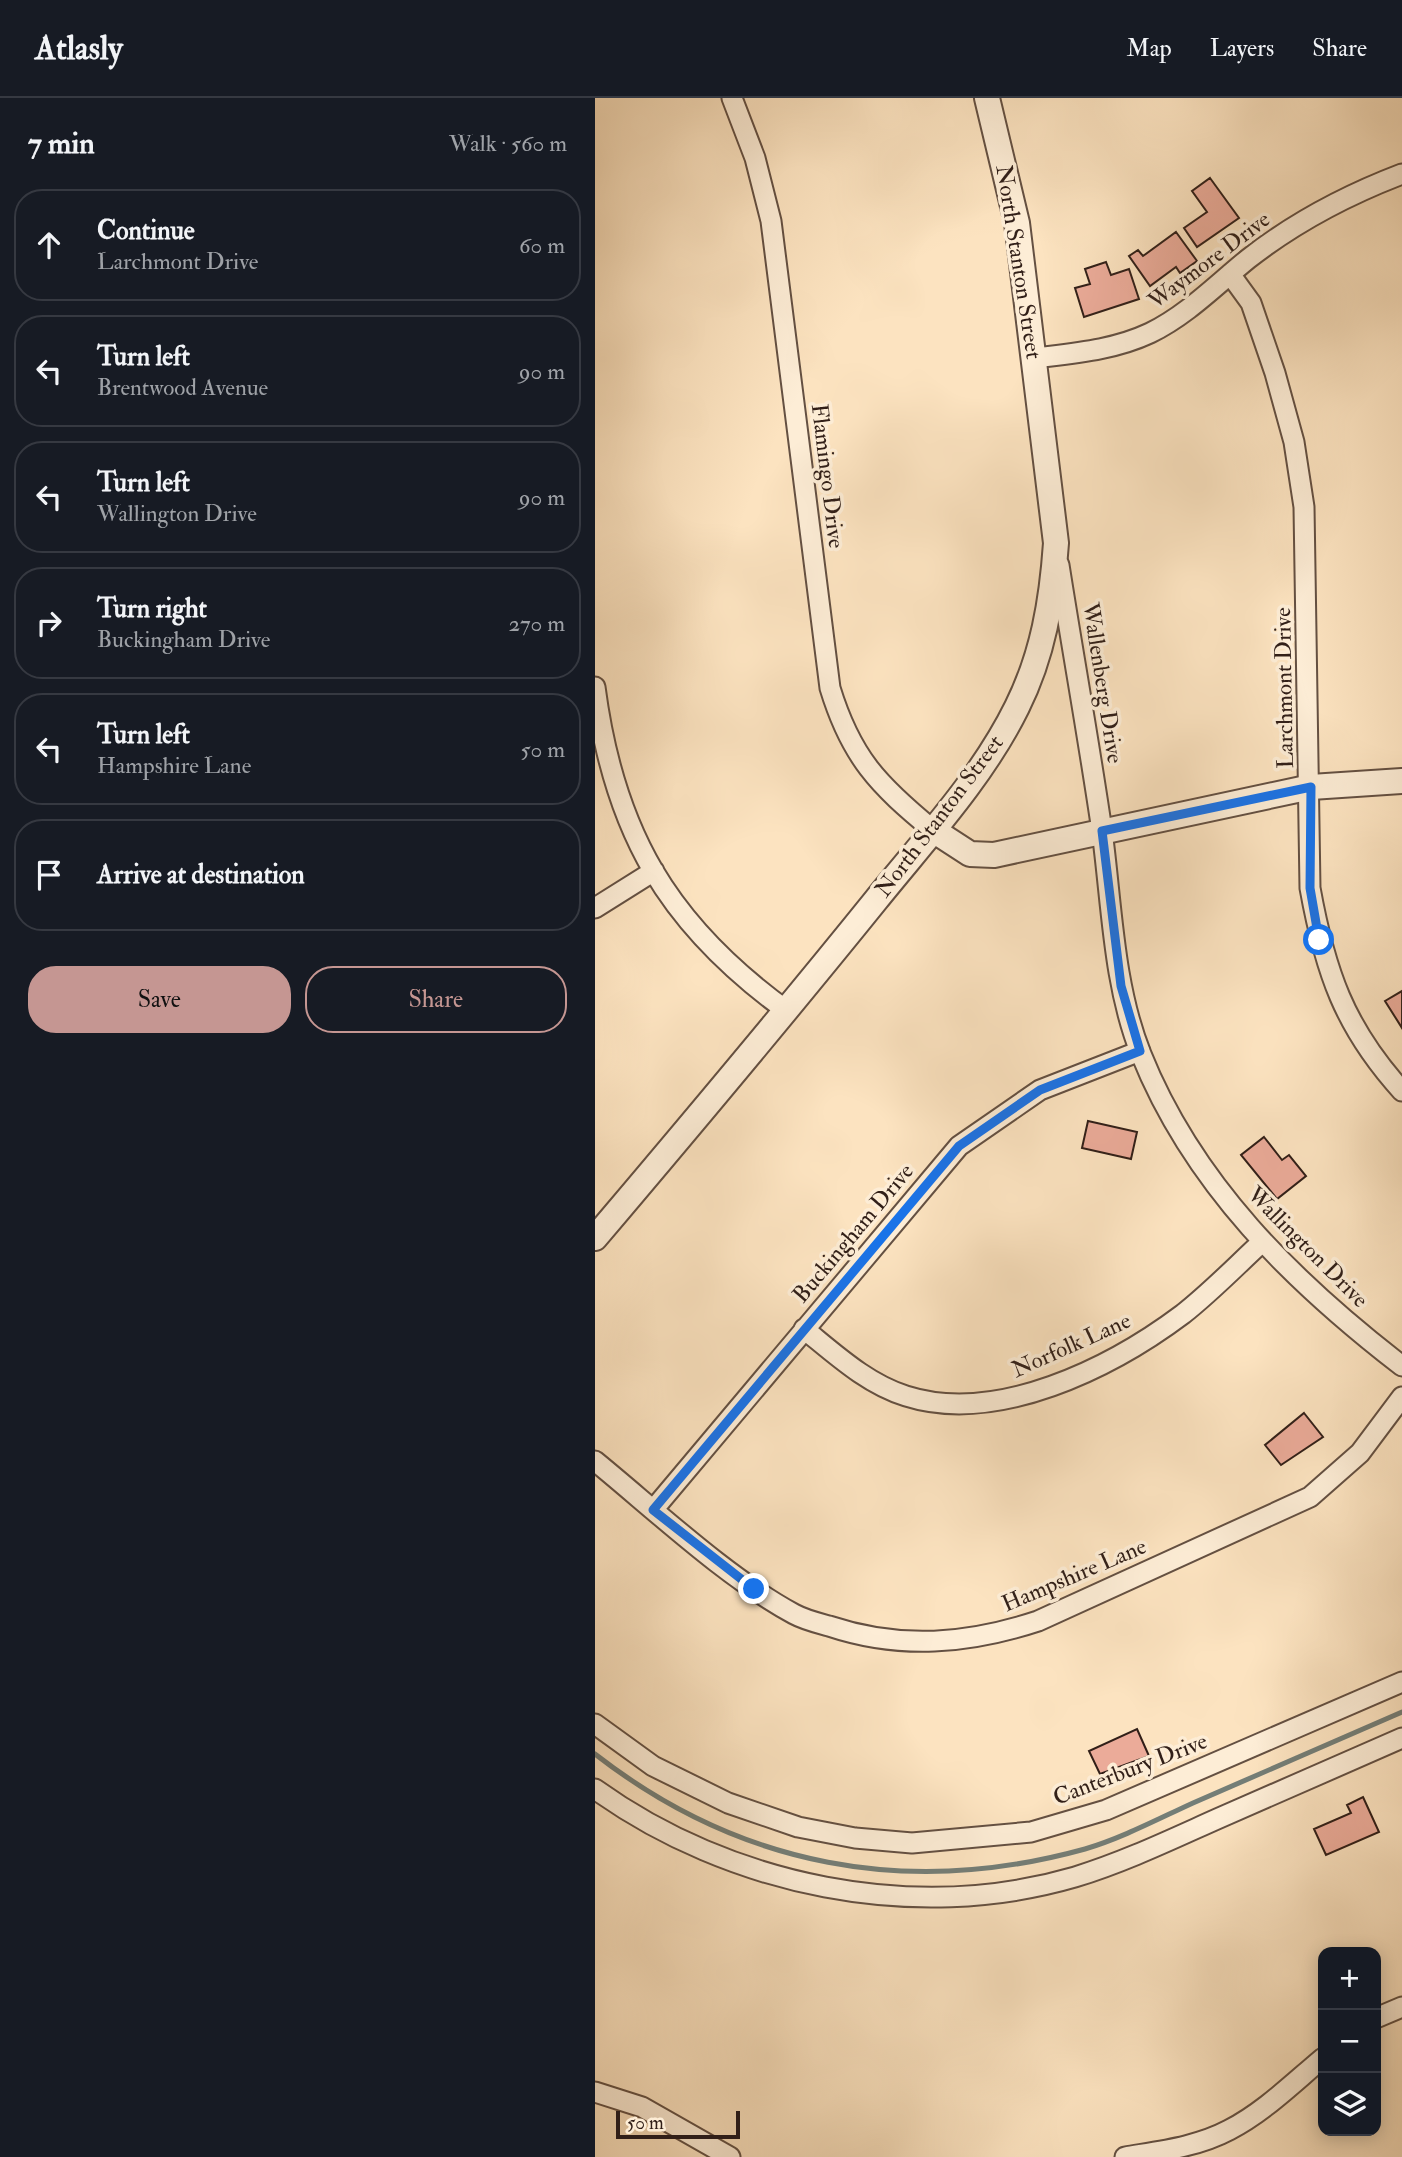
<!DOCTYPE html>
<html lang="en">
<head>
<meta charset="utf-8">
<style>
  body { margin:0; font-family:"IM FELL Double Pica",serif; background:#242831; color:#f1f3f6 }
  .controls { position:absolute; right:21px; bottom:21px; display:grid; overflow:hidden; border-radius:14px; box-shadow:0 4px 18px #0003 }
  .controls button { width:63px; height:63px; display:grid; place-items:center; padding:0; border:0; border-bottom:2px solid #363941; background:#171b24; color:#f1f3f6; font:35px sans-serif }
  .scale { position:absolute; left:21px; bottom:18px; width:124px; box-sizing:border-box; padding-left:7px; border:4px solid #311f18; border-top:0; font-size:19px; line-height:24px; white-space:nowrap; color:#311f18; -webkit-text-stroke:5px #fdedd6; paint-order:stroke }
  .stop { position:absolute; width:21px; height:21px; margin:-16px; border:5px solid #1a73e8; border-radius:50%; background:#fff }
  .stop.end { background:#1a73e8; border-color:#fff; box-shadow:0 2px 7px #0008 }
  .list { margin:0; padding:0; list-style:none }
  h2 { display:flex; justify-content:space-between; align-items:center; height:91px; margin:0; padding:0 28px; font-size:30px }
  h2 small { font-size:23px; font-weight:400; color:#9ea1a6 }
  .list li { display:grid; grid-template-columns:46px 1fr auto; gap:21px; align-items:center; box-sizing:border-box; height:112px; margin:0 14px 14px; padding:0 14px; border:2px solid #363941; border-radius:28px }
  .list b { display:block; font-size:26px; white-space:nowrap }
  .list p { margin:0; font-size:23px; white-space:nowrap; color:#9ea1a6 }
  .list em { font-size:23px; font-style:normal; color:#9ea1a6 }
  .actions { display:flex; gap:14px; padding:21px 28px }
  .actions a { flex:1; padding:16px 0; border:2px solid #c59692; border-radius:28px; text-align:center; font-size:24px; color:#c59692 }
  .actions .main { background:#c59692; color:#111 }
  .icon { flex:none; width:38px; height:38px; fill:none; stroke:currentColor; stroke-width:2; stroke-linecap:round; stroke-linejoin:round }
  .map { position:relative; flex:none; width:807px; height:2059px; overflow:hidden }
  header { display:flex; align-items:center; gap:42px; box-sizing:border-box; height:98px; padding:0 35px; background:#171b24; border-bottom:2px solid #363941 }
  header strong { font-size:33px }
  nav { display:flex; gap:38px; margin-inline-start:auto; font-size:24px }
  main { display:flex }
  aside { flex:1; background:#171b24 }
  .map>svg:first-child { display:block }
  .lines { fill:none; stroke-linecap:round; stroke-linejoin:round }
  .stream { stroke:#747e77; stroke-width:5 }
  .building { fill:#ebab99; stroke:#311f18; stroke-width:2 }
  .minor-casing { stroke:#645042; stroke-width:23 }
  .tertiary-casing { stroke:#645042; stroke-width:28 }
  .minor { stroke:#fdedd6; stroke-width:19 }
  .tertiary { stroke:#fdedd6; stroke-width:24 }
  .route { stroke:#1a73e8; stroke-width:9 }
  .labels { text-anchor:middle; dominant-baseline:central; stroke-width:7; stroke-linejoin:round; paint-order:stroke }
  .street-label { font-size:23px; fill:#311f18; stroke:#fdedd6 }
</style>
</head>
<body>
<header>
<strong>Atlasly</strong>
<nav><a>Map</a><a>Layers</a><a>Share</a></nav>
</header>
<main>
<aside>
<h2>7 min<small>Walk · 560 m</small></h2>
<ul class="list">
<li><svg class="icon" aria-label="ahead" viewBox="0 0 24 24"><path d="M12 20V5M6 11l6-6 6 6"/></svg><div><b>Continue</b><p>Larchmont Drive</p></div><em>60 m</em></li>
<li><svg class="icon" aria-label="left" viewBox="0 0 24 24"><path d="M17 20v-9H6M10 6l-5 5 5 5"/></svg><div><b>Turn left</b><p>Brentwood Avenue</p></div><em>90 m</em></li>
<li><svg class="icon" aria-label="left" viewBox="0 0 24 24"><path d="M17 20v-9H6M10 6l-5 5 5 5"/></svg><div><b>Turn left</b><p>Wallington Drive</p></div><em>90 m</em></li>
<li><svg class="icon" aria-label="right" viewBox="0 0 24 24"><path d="M7 20v-9h11M14 6l5 5-5 5"/></svg><div><b>Turn right</b><p>Buckingham Drive</p></div><em>270 m</em></li>
<li><svg class="icon" aria-label="left" viewBox="0 0 24 24"><path d="M17 20v-9H6M10 6l-5 5 5 5"/></svg><div><b>Turn left</b><p>Hampshire Lane</p></div><em>50 m</em></li>
<li><svg class="icon" aria-label="arrive" viewBox="0 0 24 24"><path d="M6 21V4h12l-3 4 3 4H6"/></svg><div><b>Arrive at destination</b></div></li>
</ul>
<div class="actions"><a class="main">Save</a><a>Share</a></div>
</aside>
<div class="map">
<svg width="807" height="2059" viewBox="0 0 807 2059">
  <rect width="100%" height="100%" fill="#fce3c0"/>
  <filter id="stains"><feTurbulence type="fractalNoise" baseFrequency=".00286" numOctaves="4"/><feColorMatrix values="0 0 0 0 .2 0 0 0 0 .09 0 0 0 0 .02 0 0 0 .5 -.17"/></filter>
  <radialGradient id="worn" r=".72"><stop offset=".6" stop-color="#630" stop-opacity="0"/><stop offset="1" stop-color="#630" stop-opacity=".3"/></radialGradient>
  <g class="lines">
    <path class="stream" d="M0,1656C145,1769 313,1800 490,1751C527,1740 563,1721 598,1705C668,1675 737,1644 807,1614"/>
  </g>
  <path class="building" d="M615,80L644,120L602,149L589,130L612,114L597,93Z
    M581,134L602,163L585,175L581,169L555,188L534,158L543,152L548,158Z
    M511,164L516,177L534,171L544,201L489,219L480,190L495,186L490,171Z
    M807,893V930L790,903Z
    M493,1023L542,1034L536,1061L487,1050Z
    M669,1039L687,1062L694,1057L711,1078L682,1101L646,1057Z
    M709,1315L728,1339L686,1367L670,1347Z
    M542,1631L554,1658L505,1676L494,1653Z
    M768,1699L784,1734L731,1757L719,1731L756,1715L752,1707Z"/>
  <g class="lines">
    <defs>
      <path id="minor" d="M137,0L160,60L176,123L235,590C256,659 283,687 338,732
        M635,176L656,205L680,275L699,344L709,409L715,790C730,873 749,929 807,993
        M440,260C480,255 519,252 555,235C592,217 621,187 653,161C699,125 752,97 807,76
        M464,467C478,556 494,644 507,733C517,807 518,886 546,956C598,1086 698,1184 807,1268
        M0,589C19,734 73,827 192,913
        M0,810L59,773
        M209,1231C240,1256 272,1286 311,1298C402,1327 516,1270 588,1216C616,1194 641,1168 667,1144
        M0,1363C60,1412 132,1480 199,1516C210,1522 223,1525 234,1528C306,1552 373,1546 443,1523L715,1399L765,1355L807,1299
        M58,1412L364,1048L445,992L545,953
        M0,1626L58,1668L133,1705L203,1729L260,1740L317,1745L436,1734L511,1712L807,1584
        M0,1691C135,1788 319,1826 480,1779C529,1764 575,1742 622,1721C684,1694 745,1667 807,1640
        M781,1920L807,1909
        M0,1994L47,2009L135,2059
        M530,2059C565,2053 602,2049 634,2032C669,2014 698,1985 728,1960"/>
      <path id="tertiary" d="M338,732L375,756L399,757L716,689L807,683
        M0,1140C95,1028 189,916 281,802C331,740 387,680 422,609C448,557 457,503 461,445L422,125L392,0"/>
    </defs>
    <use href="#minor" class="minor-casing"/>
    <use href="#tertiary" class="tertiary-casing"/>
    <use href="#minor" class="minor"/>
    <use href="#tertiary" class="tertiary"/>
  </g>
  <g class="lines">
    <path class="route" d="M159,1491L58,1412L364,1048L445,992L545,953L526,888L507,733L716,689L715,790L724,842"/>
  </g>
  <g class="labels">
    <g class="street-label">
      <text transform="translate(614 162) rotate(-37)">Waymore Drive</text>
      <text transform="translate(424 164) rotate(81)">North Stanton Street</text>
      <text transform="translate(233 378) rotate(83)">Flamingo Drive</text>
      <text transform="translate(508 585) rotate(81)">Wallenberg Drive</text>
      <text transform="translate(689 590) rotate(-91)">Larchmont Drive</text>
      <text transform="translate(344 718) rotate(-53)">North Stanton Street</text>
      <text transform="translate(258 1135) rotate(-50)">Buckingham Drive</text>
      <text transform="translate(713 1149) rotate(45)">Wallington Drive</text>
      <text transform="translate(476 1247) rotate(-24)">Norfolk Lane</text>
      <text transform="translate(479 1477) rotate(-23)">Hampshire Lane</text>
      <text transform="translate(535 1671) rotate(-21)">Canterbury Drive</text>
    </g>
  </g>
  <rect width="100%" height="100%" filter="url(#stains)"/>
  <rect width="100%" height="100%" fill="url(#worn)"/>
</svg>
<div class="controls">
<button>+</button>
<button>−</button>
<button><svg class="icon" aria-label="layers" viewBox="0 0 24 24"><path d="M12 4l9 5-9 5-9-5zM3 14l9 5 9-5"/></svg></button>
</div>
<div class="scale">50 m</div>
<div class="stop" style="left:724px;top:842px"></div>
<div class="stop end" style="left:159px;top:1491px"></div>
</div>
</main>
</body>
</html>
